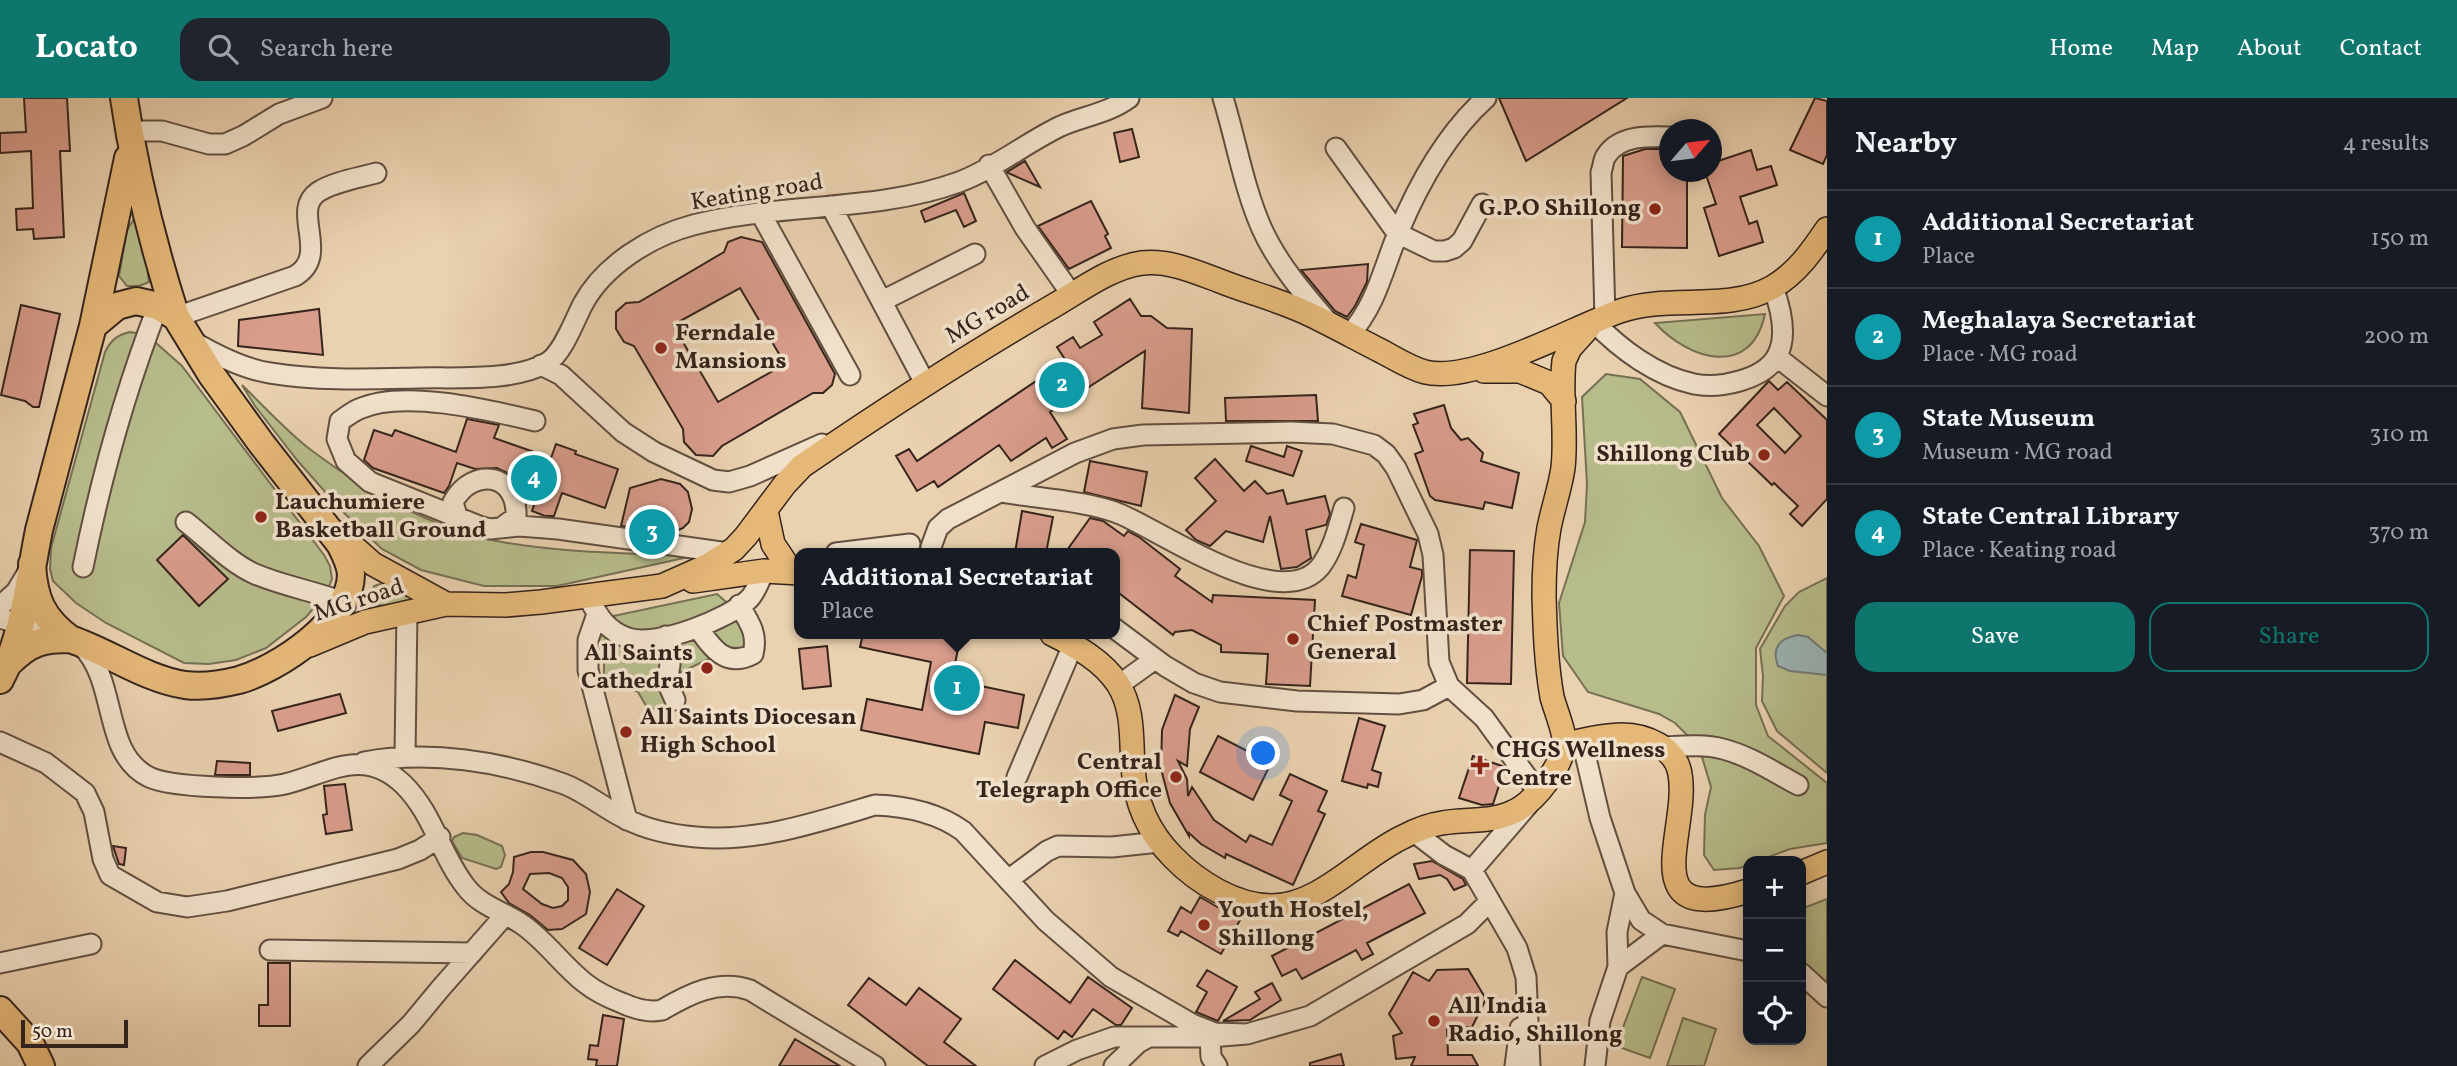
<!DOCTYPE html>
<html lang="en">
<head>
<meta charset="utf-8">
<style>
  body { margin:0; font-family:Vollkorn,serif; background:#20242c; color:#f1f3f6 }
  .controls { position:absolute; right:21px; bottom:21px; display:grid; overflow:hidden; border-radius:14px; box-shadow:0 4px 18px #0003 }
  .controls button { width:63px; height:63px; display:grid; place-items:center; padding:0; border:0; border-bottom:2px solid #363941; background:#171b24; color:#f1f3f6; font:35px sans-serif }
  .compass { position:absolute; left:1659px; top:21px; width:63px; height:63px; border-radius:50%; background:#171b24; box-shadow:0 4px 18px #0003; rotate:62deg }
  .scale { position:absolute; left:21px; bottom:18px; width:107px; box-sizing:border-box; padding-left:7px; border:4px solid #35241c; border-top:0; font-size:19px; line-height:24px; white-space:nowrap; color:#35241c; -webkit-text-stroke:5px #f1e1cb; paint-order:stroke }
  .you { position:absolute; left:1264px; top:656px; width:24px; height:24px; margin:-18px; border:5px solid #fff; border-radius:50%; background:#1a73e8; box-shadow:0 0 0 10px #1a73e833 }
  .badge { display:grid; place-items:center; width:46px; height:46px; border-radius:50%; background:#0f766e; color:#fff; font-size:23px; font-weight:700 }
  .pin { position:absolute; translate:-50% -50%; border:4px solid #fff; box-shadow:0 2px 7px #0006 }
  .popup { position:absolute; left:794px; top:450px; width:326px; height:91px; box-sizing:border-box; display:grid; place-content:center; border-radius:14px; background:#171b24; filter:drop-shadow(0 2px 5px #0005); font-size:23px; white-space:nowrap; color:#9ea1a6 }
  .popup b { font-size:26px; color:#f1f3f6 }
  .popup::after { content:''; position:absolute; left:50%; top:100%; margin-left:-14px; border:14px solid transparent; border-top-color:#171b24 }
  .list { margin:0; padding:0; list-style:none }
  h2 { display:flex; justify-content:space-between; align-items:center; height:91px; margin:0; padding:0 28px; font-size:30px }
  h2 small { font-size:23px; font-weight:400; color:#9ea1a6 }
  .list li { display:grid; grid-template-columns:46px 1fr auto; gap:21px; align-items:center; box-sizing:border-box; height:98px; padding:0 28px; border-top:2px solid #363941 }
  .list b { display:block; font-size:26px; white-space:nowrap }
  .list p { margin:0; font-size:23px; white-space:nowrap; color:#9ea1a6 }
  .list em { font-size:23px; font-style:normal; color:#9ea1a6 }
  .actions { display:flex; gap:14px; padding:21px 28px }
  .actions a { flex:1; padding:16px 0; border:2px solid #0f766e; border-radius:21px; text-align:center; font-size:24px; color:#0f766e }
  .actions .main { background:#0f766e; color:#fff }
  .icon { flex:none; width:38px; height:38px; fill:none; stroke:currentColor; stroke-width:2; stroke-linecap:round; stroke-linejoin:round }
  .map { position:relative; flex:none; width:1827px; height:968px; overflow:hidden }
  header { display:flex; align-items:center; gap:42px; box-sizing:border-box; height:98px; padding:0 35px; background:#0f766e; color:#fff }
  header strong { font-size:33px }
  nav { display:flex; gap:38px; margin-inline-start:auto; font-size:24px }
  .search { width:490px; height:63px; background:#20242c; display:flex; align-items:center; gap:18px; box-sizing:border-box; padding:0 24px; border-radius:21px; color:#9ea1a6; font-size:26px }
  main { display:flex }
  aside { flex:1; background:#171b24 }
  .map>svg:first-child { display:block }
  .green { fill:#b7bc8b; stroke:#767054; stroke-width:2 }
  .water { fill:#9bb5b5; stroke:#727b78; stroke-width:2 }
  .building { fill:#d99d8c; stroke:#35241c; stroke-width:2; fill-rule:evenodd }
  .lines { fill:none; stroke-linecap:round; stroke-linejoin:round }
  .minor-casing { stroke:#624f41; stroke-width:23 }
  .major-casing { stroke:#35241c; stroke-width:26 }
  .highway-casing { stroke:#35241c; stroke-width:30 }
  .minor { stroke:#f1e1cb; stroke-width:19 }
  .major { stroke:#e5b878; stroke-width:23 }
  .highway { stroke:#e5b878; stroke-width:26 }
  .poi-dot { fill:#8f2418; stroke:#f1e1cb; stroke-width:2.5 }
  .labels { text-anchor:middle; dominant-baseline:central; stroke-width:7; stroke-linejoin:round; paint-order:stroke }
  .street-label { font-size:24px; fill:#35241c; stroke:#f1e1cb }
  .poi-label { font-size:24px; font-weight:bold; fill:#35241c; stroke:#f1e1cb; text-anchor:start }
</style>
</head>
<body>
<header>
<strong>Locato</strong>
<div class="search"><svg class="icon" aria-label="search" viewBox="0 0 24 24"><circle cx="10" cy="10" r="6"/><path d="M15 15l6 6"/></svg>Search here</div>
<nav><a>Home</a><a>Map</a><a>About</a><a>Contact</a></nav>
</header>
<main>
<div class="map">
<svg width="1827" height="968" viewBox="0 0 1827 968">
  <rect width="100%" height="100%" fill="#ead1af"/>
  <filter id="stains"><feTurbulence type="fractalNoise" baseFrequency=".00286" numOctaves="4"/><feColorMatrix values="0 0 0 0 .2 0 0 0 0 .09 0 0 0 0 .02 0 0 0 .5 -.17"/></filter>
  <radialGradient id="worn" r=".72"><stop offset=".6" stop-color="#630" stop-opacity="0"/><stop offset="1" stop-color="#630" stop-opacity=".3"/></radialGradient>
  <path class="green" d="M134,121L141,123L149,184L139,188H127L119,178L127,132Z
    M1765,216C1751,281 1689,262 1655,225Z
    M130,234L147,237L182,268L324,457L330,468L332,481L326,496L306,519L266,550L236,562L209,566L184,565L106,525L76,505L53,483L50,471L51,450L105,254C111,242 117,237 130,234Z
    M1606,276L1640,281L1680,314L1722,400L1759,448L1784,498L1756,550V607L1768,638L1827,685V745L1790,751L1758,763H1748V767L1740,770L1714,772L1704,757L1705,717L1711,689L1699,649L1675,625L1659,616L1588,594L1563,558L1559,505L1585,424L1587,386L1582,299Z
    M242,287C264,308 286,333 311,352C365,393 435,432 502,444C564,455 630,455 693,458L557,488H484L421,472L382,451L342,413L297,362L255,308Z
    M1827,480V675L1777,633L1762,603L1763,578L1760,551L1785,508L1799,494Z
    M380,486L408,493L420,502L388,508L374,507L371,502L374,488Z
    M717,496L741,517L750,555L723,554L671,579L685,612L648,611L638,594L604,577V557L590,523Z
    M463,735L477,737L502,748L505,757L501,769L496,771L462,760L452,743L454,739Z
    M1827,801V887L1801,865V811Z
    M1642,879L1675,891L1650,960L1616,948Z
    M1683,920L1716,931L1704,968H1667Z"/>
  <path class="water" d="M1798,537L1808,539L1827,555V577L1790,573L1778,568C1771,550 1780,540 1798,537Z"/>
  <path class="building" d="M24,0H67L70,53H60L64,139L34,141L33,131L17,132L16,111L33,110L31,53L0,55V35L26,34Z
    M1499,0H1627L1526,63Z
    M1815,0L1827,3V57L1823,66L1790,52Z
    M1132,31L1139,59L1120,64L1114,35Z
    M1645,51H1670V74H1687V150L1622,149L1623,58Z
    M1751,52L1757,72L1771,68L1777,87L1740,99L1749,126L1757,123L1763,144L1719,158L1704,110L1716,106L1705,74H1712V65Z
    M1025,63L1040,89L1008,75L1007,74Z
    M964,95L976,123L964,129L956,112L925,124L921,113Z
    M1091,103L1108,136L1105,138L1111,150L1069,171L1038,128Z
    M741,139L762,144L835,276L832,287L823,295H813L722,348L713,358L696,357L684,344L683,331L634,248L624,244L616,231V214L626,205L639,204L724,154L728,144ZM740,190L785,266L718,304L673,227Z
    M1368,166L1367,184L1355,208L1347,219L1335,213L1301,172Z
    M1130,201L1141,218H1151L1167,230L1192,231L1189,315L1142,310L1145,253L1050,314L1067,341L1052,350L1046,340L1011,363L999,347L938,389L934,383L917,393L896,358L909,351L917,363L1066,263L1057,249L1073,239L1080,250L1102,237L1094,224Z
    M21,207L60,216L39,309H33L25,303L1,297Z
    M319,211L323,257L238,248L239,222Z
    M1769,283L1778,292L1787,284L1827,322V401L1802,428L1790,416L1798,408L1774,385L1772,387L1719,336ZM1774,310L1801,338L1785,355L1757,327Z
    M1316,297L1318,323H1226L1225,300Z
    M1444,307L1451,330L1461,342L1468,340L1483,355L1481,363L1519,375L1512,410L1485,404L1483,411L1435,402L1430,398L1415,356L1423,353L1413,327L1418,325L1414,316Z
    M467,321L499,327L494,340L551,360L556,346L576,353L575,356L618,371L605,410L562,395L554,418H545L532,413L539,393L520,387L510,376L497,370L475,371L457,365L449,388L444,395L373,370L364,362L374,332L392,338L395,332L456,354Z
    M1251,348L1284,359L1287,348L1302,353L1293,378L1246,363Z
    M1215,361L1244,393L1255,383L1267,396L1283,392L1287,406L1325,398L1330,416L1326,427L1306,432L1311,460L1297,469L1281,471L1270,418L1263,444L1226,433L1210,448L1196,442L1186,432L1216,403L1195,380Z
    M1090,363L1147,374L1141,408L1084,394Z
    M661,381L680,386L688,394L692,411L689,424L683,430L672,435L621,428L630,390Z
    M1022,413L1053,419L1046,455H1015Z
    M1090,420L1103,423L1124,438L1128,433L1139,439L1180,471L1175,478L1212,504L1213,497L1315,502L1310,588L1266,586L1268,556L1221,554V547L1192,532L1175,534L1173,537L1115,492V455H1065Z
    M1361,426L1417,442L1410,469L1422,472V478L1411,517L1342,498L1348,477L1356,480L1364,447L1355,444Z
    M183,437L228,481L199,508L157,462Z
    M1470,452L1514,453L1511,586L1467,585Z
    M863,536H940L960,540L952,582L1024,597L1018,630L985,624L979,656L861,632L867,601L922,612L931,564L860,549Z
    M827,548L831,588L803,591L799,551Z
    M340,596L346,615L278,633L272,613Z
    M1175,597L1199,609L1190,631L1187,668L1178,663L1187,681L1188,698L1192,689L1214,722L1246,744L1250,737L1272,747L1292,703L1280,697L1290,676L1327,693L1318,713L1325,716L1293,787L1226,756L1225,760L1201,746L1189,735V738L1170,705L1161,671L1162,632Z
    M1359,620L1385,628L1372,672L1381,675L1378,689L1368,686L1367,690L1342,683Z
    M1218,638L1271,665L1253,702L1200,674Z
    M1473,658L1505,669L1493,706L1482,707L1459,700Z
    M217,663L250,665V677H215Z
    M345,686L352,732L326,736L323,717L327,716L324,688Z
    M113,748L126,750L124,767L119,766Z
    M531,754H543L573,762L586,776L590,794L586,816L562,831L548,832L530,817L509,805L501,794L509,786L513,774L514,759ZM549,775L562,780L568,789V802L562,808L553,810L542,806L523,791L530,776Z
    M1432,763L1463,781L1466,787L1454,792L1447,781L1440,777L1419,781L1414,766Z
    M1409,786L1425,815L1367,845L1373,856L1362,862L1356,852L1302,881L1296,871L1282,878L1272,858Z
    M617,791L644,808L607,867L579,850Z
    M1200,799L1240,822L1221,856L1181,833L1178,838L1168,833L1181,809L1191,815Z
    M1015,862L1070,905L1088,879L1132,910L1121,927H1116L1093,911L1072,939L1064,933L1058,941L993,891Z
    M268,865H290V928H259V907H268Z
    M1468,871L1486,901L1472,929L1447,931L1448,957H1472L1478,968H1411L1415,959L1396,961L1393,938L1402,935L1389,916L1413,874L1429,883L1437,872Z
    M1207,872L1237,889L1218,923L1196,914L1207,894L1197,888Z
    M869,880L906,907L919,890L961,921L944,944L976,968H928L848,907Z
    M1272,885L1281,902L1250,922L1223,923L1260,901L1255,894Z
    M603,917L624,921L617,968H596L597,962L588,961L590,947L598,948Z
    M795,941L840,968H779Z
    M1341,956L1344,968H1310V965Z"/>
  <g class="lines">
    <defs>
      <path id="minor" d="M1223,0C1236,42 1244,91 1262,131C1278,166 1303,195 1328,224
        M129,33H162L209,46H225L243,38L279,16L322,0
        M1336,50L1397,135L1434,153H1445L1454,150L1462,143L1482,106
        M989,67L1025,130L1072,197
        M831,108L926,287
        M761,116L850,277
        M882,203L975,156
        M176,219L295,178C331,157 290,113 318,94C333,84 358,80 376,75
        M1605,220L1601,74C1603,70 1603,62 1606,58C1619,37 1648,38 1670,39
        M1594,224C1620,251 1656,278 1694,286C1719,291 1764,282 1777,258C1788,238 1780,208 1773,189
        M1349,237C1376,208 1383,171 1398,135C1418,87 1447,35 1486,0
        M192,243C216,257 243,271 270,275C319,283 369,281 418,280C456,279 515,284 548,264C563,255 575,221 583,206C604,167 651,138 693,127C779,104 874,115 959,84C994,71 1027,44 1061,28C1084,18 1109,15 1129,0
        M1777,259L1827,298
        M541,267L561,277L623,334L654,354L713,382L729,384L750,378L822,346
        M535,323C489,312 403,291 359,311C352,314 346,319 340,323L337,341L346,363L370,384L479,428L490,431L519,428L558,431L728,455
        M1000,394C1035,400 1089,403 1120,416C1163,434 1280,517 1320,469C1333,452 1338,430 1344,410
        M457,418L453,404C473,368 518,375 516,419L501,430
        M186,424C208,441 230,465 255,476C283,488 314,493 343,504
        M931,449L938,430L948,421L1075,355L1113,341L1143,337L1291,334L1333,336L1374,347L1386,356L1396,370L1428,436L1433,457L1439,564L1449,588L1484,620L1538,694
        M836,455L910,446
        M83,469C101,380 125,293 158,208
        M588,499C598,518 607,533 628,540C655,550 729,521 749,501C756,494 760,482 764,473
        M0,508L16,494L28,474
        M597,516L588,542V572L627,722
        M0,520L63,539
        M698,530C713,551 726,570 753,556C758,536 750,525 739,507
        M1114,530L1165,568L1194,585L1220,594L1297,603L1399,606L1423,602L1449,588
        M666,538L670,567L667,584L675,602
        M81,547C119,584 101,655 149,679C172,690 259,692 285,686C329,675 363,648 403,686C433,715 441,758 466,789C480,808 505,814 523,827C546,843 563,868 585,885C595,893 609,900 622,905C635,911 648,915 662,912C689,896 718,881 750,892L875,968
        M1119,587L1155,561
        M1582,643L1600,720L1625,795L1641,822L1662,836L1748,853
        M0,644L46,665L85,695L94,714L103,761L110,777L157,804L187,809L227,803L398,761L420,752L440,739
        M1663,649C1683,648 1704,646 1723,651C1750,658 1774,674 1798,687
        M405,658L407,513
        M364,664C429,652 501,663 564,686C585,694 604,710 624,720C645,731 673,737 696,739C756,745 818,724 875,707C905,708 938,715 963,733L1046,823L1111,879L1192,926L1215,935L1247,936
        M1017,679L1073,547
        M1414,734L1444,757L1472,772L1517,850L1526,879L1530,968
        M1472,772L1528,707
        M1008,782L1047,753L1058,748L1112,749L1159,744
        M270,852L472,855
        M0,865L91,846
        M1618,869L1662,836
        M1801,875L1827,899
        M1210,939L1211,959L1217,968
        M368,968L411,926L440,891L505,817
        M1045,968L1077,952L1114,939H1210L1247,936L1310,918L1467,826L1490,803
        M1114,968L1138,945L1149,939
        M1515,968L1520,930
        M1595,968L1600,923L1618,869L1617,834L1625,795"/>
      <path id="major" d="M1484,273H1520L1549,285L1564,303
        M766,413L773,446L791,473
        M338,435L373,466L446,506
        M693,483L764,473L800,475
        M1052,536C1076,548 1103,563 1118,586C1134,611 1131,641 1133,669C1135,704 1148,734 1173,759C1197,784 1236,808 1272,808C1321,808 1362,757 1405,738C1416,732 1429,727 1442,725C1469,720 1493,726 1519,711C1537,700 1560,670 1564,648C1566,636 1555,611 1552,599C1546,565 1545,531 1544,498C1544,476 1545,452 1549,430C1553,410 1560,390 1563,370C1567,334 1560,298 1564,263L1570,250L1589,229
        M310,547L365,524L446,506L506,507L541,504L662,488L707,468L734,451L746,438L785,386L802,368C884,312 969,257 1055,207C1081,192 1111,169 1142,165C1169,162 1196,174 1220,183C1250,195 1283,203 1311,217C1336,229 1359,242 1383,254C1396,261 1410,270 1425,274C1474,286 1572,230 1620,213C1669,196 1727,215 1773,189C1797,175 1812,153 1827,131
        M1564,647C1583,642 1603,637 1622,637C1646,637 1676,650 1680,676C1690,732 1631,830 1748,793
        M1801,775L1827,764"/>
      <path id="highway" d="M124,0C135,75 153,147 176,219
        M93,228L128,60
        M10,564C30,544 43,541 70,541
        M0,582C24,537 29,482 39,432L93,228L117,208L136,203L158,208L176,219L211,276L261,345L340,446C345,456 350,465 351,476C351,523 278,571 239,582C223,586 201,589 185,587C145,581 109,554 70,541C42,520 34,501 32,466
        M0,912L30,945L41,968"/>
    </defs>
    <use href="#minor" class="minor-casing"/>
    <use href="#major" class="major-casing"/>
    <use href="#highway" class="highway-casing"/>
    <use href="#minor" class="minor"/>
    <use href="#major" class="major"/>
    <use href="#highway" class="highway"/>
  </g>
  <g class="poi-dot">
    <circle cx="1655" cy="111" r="7"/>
    <circle cx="661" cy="250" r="7"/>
    <circle cx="1764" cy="357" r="7"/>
    <circle cx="261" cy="419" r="7"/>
    <circle cx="1293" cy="541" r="7"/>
    <circle cx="707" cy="570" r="7"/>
    <circle cx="626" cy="634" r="7"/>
    <path d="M1476.5 656.5h7v7h7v7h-7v7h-7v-7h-7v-7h7z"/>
    <circle cx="1176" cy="679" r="7"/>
    <circle cx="1204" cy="827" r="7"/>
    <circle cx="1434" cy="923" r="7"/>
  </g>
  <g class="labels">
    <g class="street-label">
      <text transform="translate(757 95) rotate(-9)">Keating road</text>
      <text transform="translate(988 217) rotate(-31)">MG road</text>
      <text transform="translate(359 503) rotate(-18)">MG road</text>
    </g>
    <g class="poi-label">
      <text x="1641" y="111" text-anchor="end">G.P.O Shillong</text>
      <text x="675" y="236">Ferndale<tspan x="675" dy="28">Mansions</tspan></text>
      <text x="1750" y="357" text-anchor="end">Shillong Club</text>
      <text x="275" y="405">Lauchumiere<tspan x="275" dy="28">Basketball Ground</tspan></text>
      <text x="1307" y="527">Chief Postmaster<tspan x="1307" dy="28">General</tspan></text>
      <text x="693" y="556" text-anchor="end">All Saints<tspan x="693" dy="28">Cathedral</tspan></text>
      <text x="640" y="620">All Saints Diocesan<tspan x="640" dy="28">High School</tspan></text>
      <text x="1496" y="653">CHGS Wellness<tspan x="1496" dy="28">Centre</tspan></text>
      <text x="1162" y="665" text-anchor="end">Central<tspan x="1162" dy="28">Telegraph Office</tspan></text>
      <text x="1218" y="813">Youth Hostel,<tspan x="1218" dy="28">Shillong</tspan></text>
      <text x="1448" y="909">All India<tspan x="1448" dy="28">Radio, Shillong</tspan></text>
    </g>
  </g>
  <rect width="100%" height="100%" filter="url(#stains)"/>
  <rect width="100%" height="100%" fill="url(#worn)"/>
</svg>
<div class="controls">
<button>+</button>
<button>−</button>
<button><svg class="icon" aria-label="locate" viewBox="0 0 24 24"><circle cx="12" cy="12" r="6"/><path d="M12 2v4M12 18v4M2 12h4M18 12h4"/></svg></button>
</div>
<svg class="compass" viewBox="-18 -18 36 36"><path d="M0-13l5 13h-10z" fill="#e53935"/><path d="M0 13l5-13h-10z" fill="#9ea1a6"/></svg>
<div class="scale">50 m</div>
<div class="you"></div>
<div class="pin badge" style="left:957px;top:590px;background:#0f9aa8">1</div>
<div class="popup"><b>Additional Secretariat</b>Place</div>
<div class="pin badge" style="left:1062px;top:287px;background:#0f9aa8">2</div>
<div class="pin badge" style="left:652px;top:434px;background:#0f9aa8">3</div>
<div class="pin badge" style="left:534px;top:380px;background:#0f9aa8">4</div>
</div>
<aside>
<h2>Nearby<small>4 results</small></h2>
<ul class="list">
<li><span class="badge" style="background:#0f9aa8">1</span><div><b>Additional Secretariat</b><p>Place</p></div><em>150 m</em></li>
<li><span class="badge" style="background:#0f9aa8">2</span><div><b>Meghalaya Secretariat</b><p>Place · MG road</p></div><em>200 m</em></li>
<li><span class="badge" style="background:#0f9aa8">3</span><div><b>State Museum</b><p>Museum · MG road</p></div><em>310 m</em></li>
<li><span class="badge" style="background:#0f9aa8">4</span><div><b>State Central Library</b><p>Place · Keating road</p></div><em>370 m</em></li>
</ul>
<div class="actions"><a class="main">Save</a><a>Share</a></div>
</aside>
</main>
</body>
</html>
